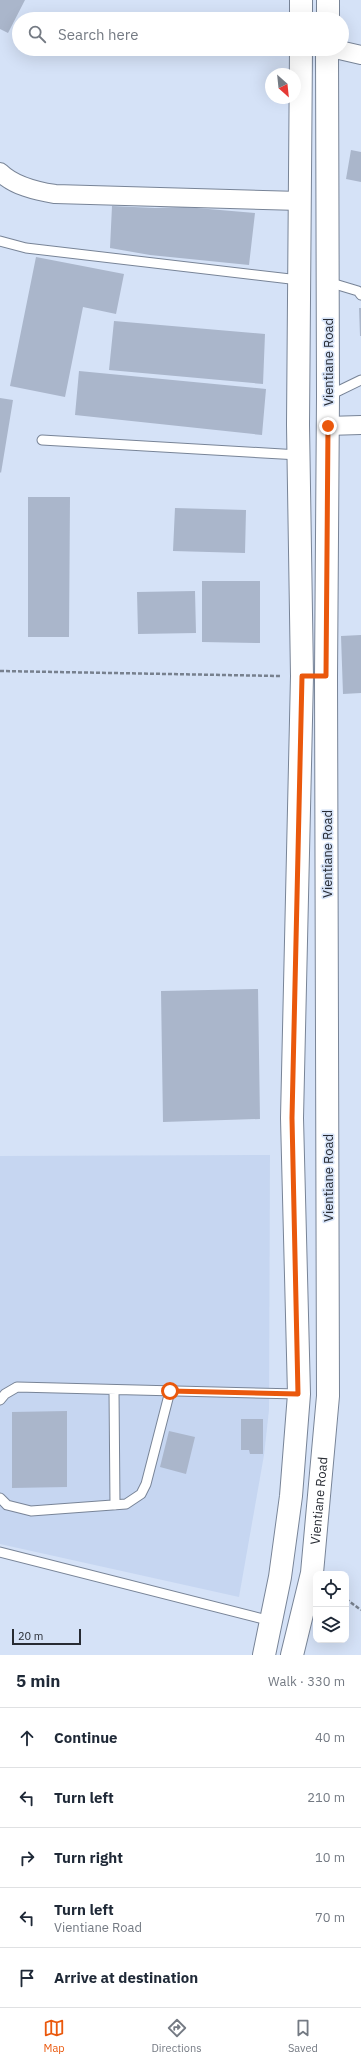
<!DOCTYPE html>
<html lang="en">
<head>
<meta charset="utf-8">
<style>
  body { margin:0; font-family:"IBM Plex Sans",sans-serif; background:#f6f6f7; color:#1f2937 }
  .controls { position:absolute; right:12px; bottom:12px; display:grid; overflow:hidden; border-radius:8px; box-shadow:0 4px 16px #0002 }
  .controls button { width:36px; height:36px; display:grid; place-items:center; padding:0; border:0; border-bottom:1px solid #e0e1e3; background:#fff; color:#1f2937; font:20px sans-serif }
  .compass { position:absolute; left:265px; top:68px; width:36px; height:36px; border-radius:50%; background:#fff; box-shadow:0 4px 16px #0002; rotate:153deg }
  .scale { position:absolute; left:12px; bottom:10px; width:69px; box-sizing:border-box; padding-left:4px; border:2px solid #272b33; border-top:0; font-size:11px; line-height:14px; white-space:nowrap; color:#272b33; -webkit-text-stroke:3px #d5e2f7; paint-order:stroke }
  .stop { position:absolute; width:12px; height:12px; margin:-9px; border:3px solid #ea580c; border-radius:50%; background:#fff }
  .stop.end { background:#ea580c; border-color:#fff; box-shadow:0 1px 4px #0008 }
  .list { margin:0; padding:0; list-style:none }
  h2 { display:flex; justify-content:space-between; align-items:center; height:52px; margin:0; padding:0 16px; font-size:17px }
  h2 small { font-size:13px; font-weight:400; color:#747a83 }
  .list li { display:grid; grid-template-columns:26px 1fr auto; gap:12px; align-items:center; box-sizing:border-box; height:60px; padding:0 16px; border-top:1px solid #e0e1e3 }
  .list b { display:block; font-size:15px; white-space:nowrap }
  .list p { margin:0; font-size:13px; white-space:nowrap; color:#747a83 }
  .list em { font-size:13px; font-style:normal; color:#747a83 }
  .icon { flex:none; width:22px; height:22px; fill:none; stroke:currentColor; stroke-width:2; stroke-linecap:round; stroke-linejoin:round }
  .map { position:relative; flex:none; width:361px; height:1655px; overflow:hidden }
  .search { position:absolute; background:#fff; box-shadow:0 4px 16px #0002; left:12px; right:12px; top:12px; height:44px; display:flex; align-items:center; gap:10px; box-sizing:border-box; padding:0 14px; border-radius:22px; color:#747a83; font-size:15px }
  .sheet { height:352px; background:#fff }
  nav { display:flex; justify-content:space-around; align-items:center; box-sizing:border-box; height:56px; border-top:1px solid #e0e1e3; background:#fff; font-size:11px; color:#747a83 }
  nav a { display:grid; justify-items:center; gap:2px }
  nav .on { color:#ea580c }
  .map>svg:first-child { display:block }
  .built { fill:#c6d6f1 }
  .building { fill:#aab6cb }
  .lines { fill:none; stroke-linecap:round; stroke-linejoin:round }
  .lane-casing { stroke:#788497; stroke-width:11 }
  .street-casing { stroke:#788497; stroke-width:20 }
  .secondary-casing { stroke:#788497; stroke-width:24 }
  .path { stroke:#77808e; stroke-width:2.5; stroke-dasharray:4 2; stroke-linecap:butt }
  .lane { stroke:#fff; stroke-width:9 }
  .street { stroke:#fff; stroke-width:18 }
  .secondary { stroke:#fff; stroke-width:22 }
  .route { stroke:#ea580c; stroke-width:5 }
  .labels { text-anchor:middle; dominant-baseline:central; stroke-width:3; stroke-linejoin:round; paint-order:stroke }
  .street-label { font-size:13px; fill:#272b33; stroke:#d5e2f7 }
</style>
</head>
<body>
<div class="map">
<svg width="361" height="1655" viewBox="0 0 361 1655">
  <rect width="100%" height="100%" fill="#d5e2f7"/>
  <path class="built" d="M270,1155L269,1410L264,1455L239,1597L0,1544V1156Z"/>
  <path class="building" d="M0,0H25L8,33L0,29Z
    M351,150L361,152V182L346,179Z
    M112,206L155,208L185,207L255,213L249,265L150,255L110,248Z
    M36,257L124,274L116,314L83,307L65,397L10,386Z
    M359,308H361V336H360Z
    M114,321L265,334L263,384L109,370Z
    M79,371L266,389L262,435L75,415Z
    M0,398L13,400L1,473L0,472Z
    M28,497H70L69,637H28Z
    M175,508L246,510L245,553L173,551Z
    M202,581H260V643L202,642Z
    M195,591L196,633L138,634L137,592Z
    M361,635V693L343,694L341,636Z
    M258,989L260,1119L163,1122L161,991Z
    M67,1411V1487L12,1488V1412Z
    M241,1419H263V1454H250L249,1450H241Z
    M169,1431L195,1437L186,1474L160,1467Z"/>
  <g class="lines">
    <defs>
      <path id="lane" d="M0,241L26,248L299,280
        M328,282L358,291L361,295
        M328,396L361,380
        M42,440L299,455
        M114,1390L115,1505
        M0,1400L5,1394L17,1387L299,1394
        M0,1498L7,1505L31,1511L126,1504L141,1494L146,1484L170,1391
        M0,1552L271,1621"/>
      <path id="street" d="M335,49L361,55
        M0,172C14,186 36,191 55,194L300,201
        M327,426L361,425"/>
      <g id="secondary">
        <path d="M301,0V19"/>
        <path d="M328,19V0"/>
        <path d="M264,1655L280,1577L291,1496L299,1394L292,1118L302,676L298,425L301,49"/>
        <path id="s1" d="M292,1655L312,1573L328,1396L326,677L328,396L327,49"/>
      </g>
    </defs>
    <use href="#lane" class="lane-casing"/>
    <use href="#street" class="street-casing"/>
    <use href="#secondary" class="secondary-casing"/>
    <path class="path" d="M0,671L280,676
      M346,1599L361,1610"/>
    <use href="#lane" class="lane"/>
    <use href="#street" class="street"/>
    <use href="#secondary" class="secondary"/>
  </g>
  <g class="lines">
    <path class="route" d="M170,1391L298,1394L292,1118L302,676H326L328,426"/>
  </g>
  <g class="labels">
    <g class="street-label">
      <text transform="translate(328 362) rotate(-90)">Vientiane Road</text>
      <text transform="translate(327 854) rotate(-90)">Vientiane Road</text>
      <text transform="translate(328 1178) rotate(-90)">Vientiane Road</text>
      <text stroke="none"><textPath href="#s1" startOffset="157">Vientiane Road</textPath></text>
    </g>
  </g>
</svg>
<div class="controls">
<button><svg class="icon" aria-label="locate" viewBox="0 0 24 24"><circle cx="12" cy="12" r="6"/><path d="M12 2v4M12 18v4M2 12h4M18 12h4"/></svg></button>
<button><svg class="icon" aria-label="layers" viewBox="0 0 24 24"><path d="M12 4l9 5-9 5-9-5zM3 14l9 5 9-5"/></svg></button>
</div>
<svg class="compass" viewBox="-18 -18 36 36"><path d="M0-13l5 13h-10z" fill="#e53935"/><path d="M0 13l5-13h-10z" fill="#747a83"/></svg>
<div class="scale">20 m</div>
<div class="stop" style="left:170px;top:1391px"></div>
<div class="stop end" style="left:328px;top:426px"></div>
<div class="search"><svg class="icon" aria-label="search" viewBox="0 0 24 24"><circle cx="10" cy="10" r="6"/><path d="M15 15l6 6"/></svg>Search here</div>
</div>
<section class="sheet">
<h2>5 min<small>Walk · 330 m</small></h2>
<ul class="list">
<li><svg class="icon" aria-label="ahead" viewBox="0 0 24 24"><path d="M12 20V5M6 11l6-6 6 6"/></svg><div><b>Continue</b></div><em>40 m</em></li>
<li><svg class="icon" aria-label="left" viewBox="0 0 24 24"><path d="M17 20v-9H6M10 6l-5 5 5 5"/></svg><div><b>Turn left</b></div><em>210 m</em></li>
<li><svg class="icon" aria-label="right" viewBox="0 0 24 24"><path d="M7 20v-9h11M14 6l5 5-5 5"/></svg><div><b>Turn right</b></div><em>10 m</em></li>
<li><svg class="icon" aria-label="left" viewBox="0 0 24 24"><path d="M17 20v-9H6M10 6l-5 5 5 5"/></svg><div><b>Turn left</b><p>Vientiane Road</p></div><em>70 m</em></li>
<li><svg class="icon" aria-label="arrive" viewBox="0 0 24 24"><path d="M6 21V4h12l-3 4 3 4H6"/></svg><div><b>Arrive at destination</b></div></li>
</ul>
</section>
<nav>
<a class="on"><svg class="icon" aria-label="map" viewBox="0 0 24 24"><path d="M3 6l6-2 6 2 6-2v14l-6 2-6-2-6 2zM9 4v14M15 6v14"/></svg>Map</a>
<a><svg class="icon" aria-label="directions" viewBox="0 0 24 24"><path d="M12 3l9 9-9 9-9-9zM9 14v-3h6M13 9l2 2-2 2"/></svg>Directions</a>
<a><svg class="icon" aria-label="saved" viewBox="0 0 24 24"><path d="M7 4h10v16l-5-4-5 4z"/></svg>Saved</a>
</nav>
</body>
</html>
